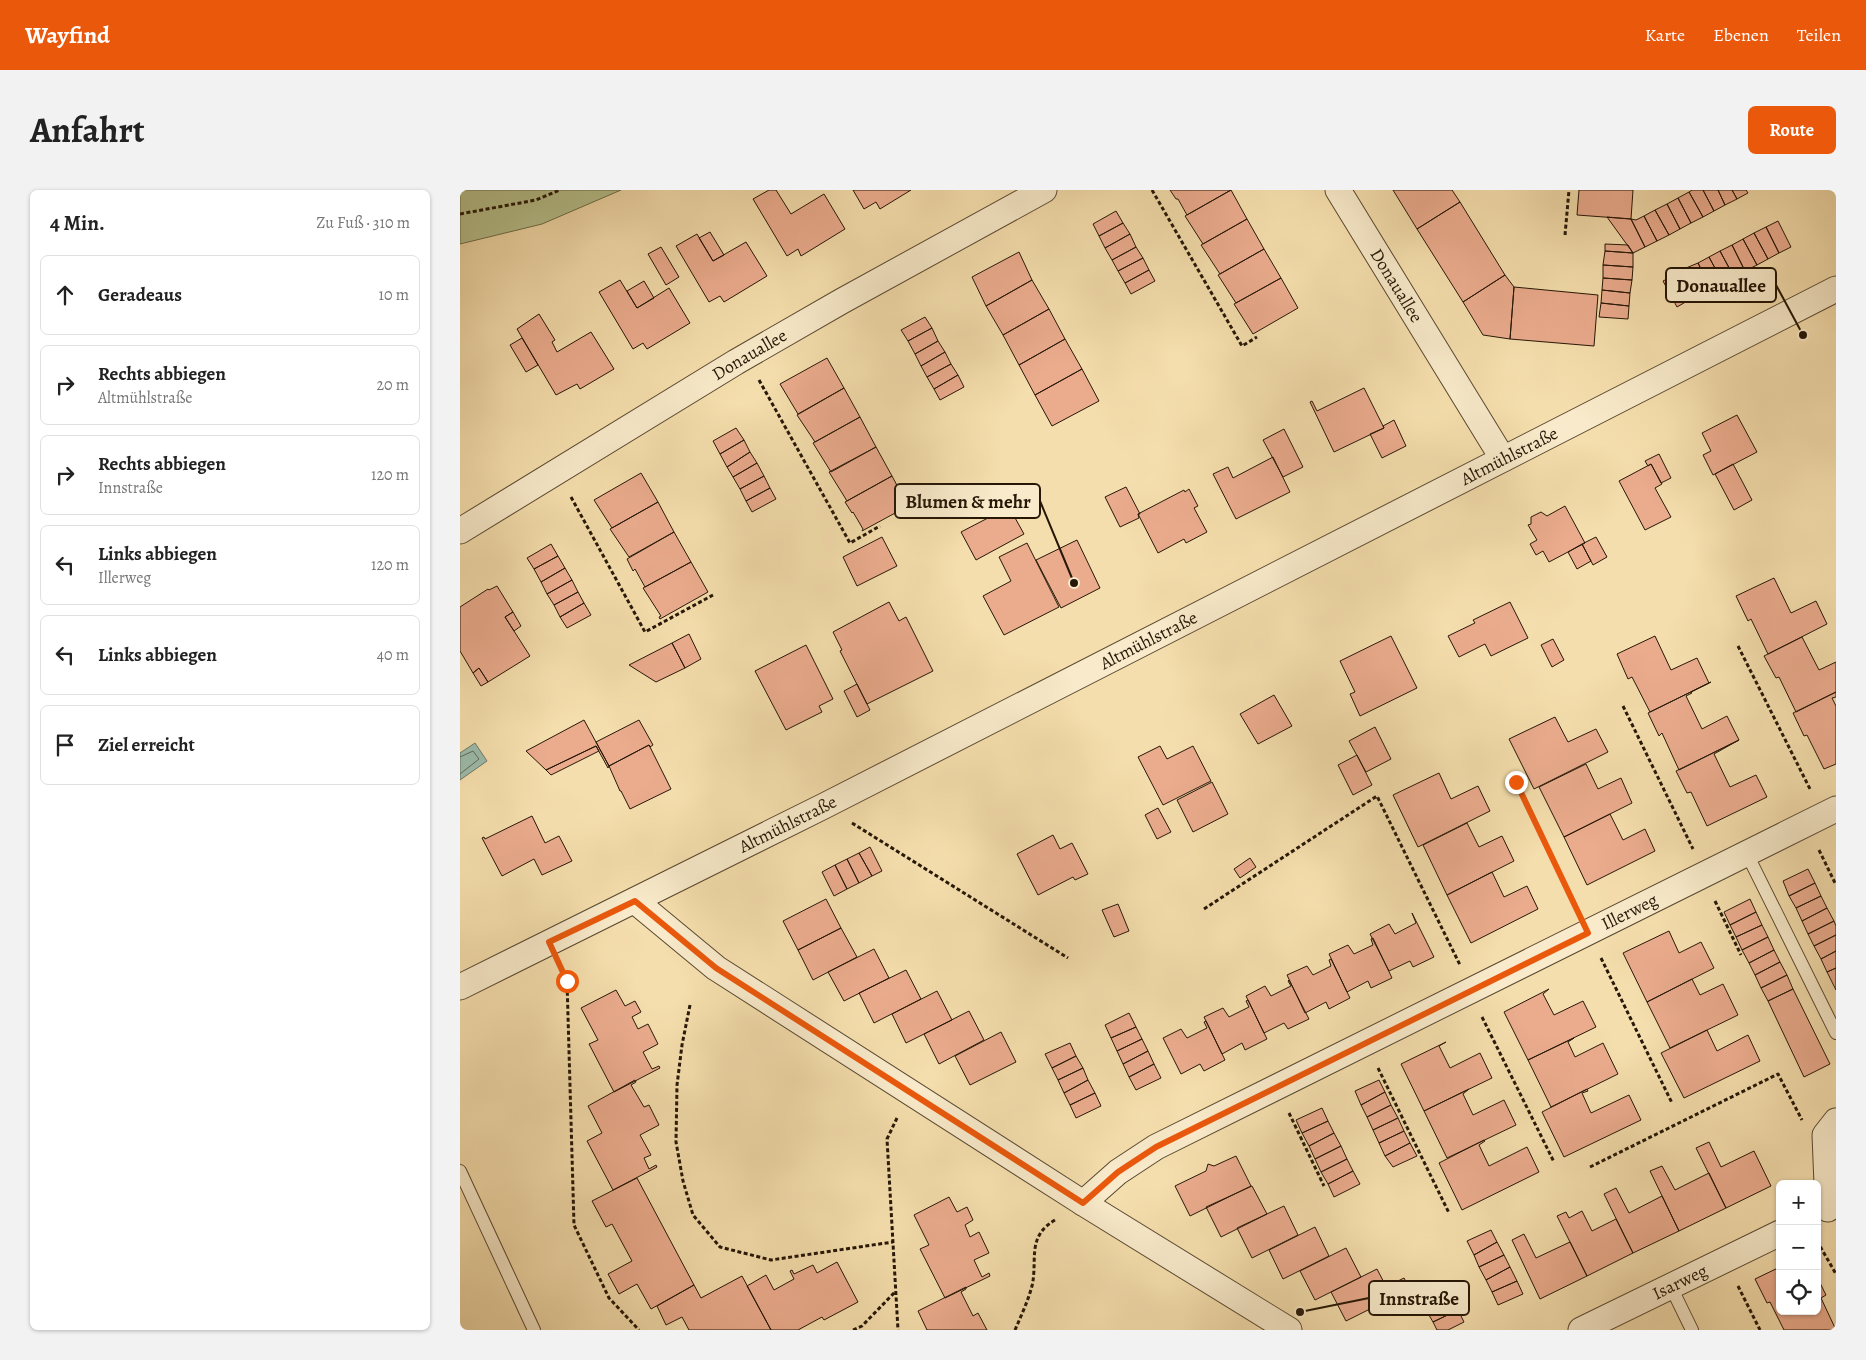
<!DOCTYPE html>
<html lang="de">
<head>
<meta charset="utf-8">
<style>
  body { margin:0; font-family:Alegreya,serif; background:#f2f2f2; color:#222 }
  .controls { position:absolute; right:15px; bottom:15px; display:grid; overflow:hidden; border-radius:8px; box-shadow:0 1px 4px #0004 }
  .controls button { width:45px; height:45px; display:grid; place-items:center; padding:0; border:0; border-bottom:1px solid #e0e0e0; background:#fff; color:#222; font:25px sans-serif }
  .stop { position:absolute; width:15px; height:15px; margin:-11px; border:4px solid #ea580c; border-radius:50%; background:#fff }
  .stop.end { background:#ea580c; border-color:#fff; box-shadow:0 1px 5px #0008 }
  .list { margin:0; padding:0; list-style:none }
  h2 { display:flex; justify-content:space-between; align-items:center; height:65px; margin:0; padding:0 20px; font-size:21px }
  h2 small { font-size:16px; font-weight:400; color:#767676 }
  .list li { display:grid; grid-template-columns:32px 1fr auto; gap:15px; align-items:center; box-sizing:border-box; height:80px; margin:0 10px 10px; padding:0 10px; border:1px solid #e0e0e0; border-radius:8px }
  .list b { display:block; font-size:19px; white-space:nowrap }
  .list p { margin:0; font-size:16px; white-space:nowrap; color:#767676 }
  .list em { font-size:16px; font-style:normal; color:#767676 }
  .icon { flex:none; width:28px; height:28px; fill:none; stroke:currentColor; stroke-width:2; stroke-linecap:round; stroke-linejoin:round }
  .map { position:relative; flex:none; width:1376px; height:1140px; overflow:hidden; border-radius:8px }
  header { display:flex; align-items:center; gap:30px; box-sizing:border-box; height:70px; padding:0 25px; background:#ea580c; color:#fff }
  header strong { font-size:24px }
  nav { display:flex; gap:28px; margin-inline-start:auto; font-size:18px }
  .intro { display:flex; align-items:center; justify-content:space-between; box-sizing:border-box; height:120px; padding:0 30px }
  h1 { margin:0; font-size:35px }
  .button { padding:12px 22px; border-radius:8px; background:#ea580c; color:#fff; font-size:18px; font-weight:700 }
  main { display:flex; gap:30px; padding:0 30px }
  aside { flex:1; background:#fff; border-radius:8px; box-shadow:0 1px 4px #0004 }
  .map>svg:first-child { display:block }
  .green { fill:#b6c28e; stroke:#6e6c4a }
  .water { fill:#9cbcac; stroke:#6d7a6a }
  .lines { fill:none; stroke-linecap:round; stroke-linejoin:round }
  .shore { stroke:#616a5a; stroke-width:1 }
  .building { fill:#ebac8e; stroke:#261707 }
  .lane-casing { stroke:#5a4930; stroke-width:14 }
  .street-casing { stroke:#5a4930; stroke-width:27 }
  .path { stroke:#261707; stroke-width:3; stroke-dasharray:4 2.5; stroke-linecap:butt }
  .lane { stroke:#f8eaca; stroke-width:12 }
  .street { stroke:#f8eaca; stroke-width:25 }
  .route { stroke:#ea580c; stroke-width:6 }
  .labels { text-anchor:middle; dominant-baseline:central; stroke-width:5; stroke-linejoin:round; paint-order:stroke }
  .street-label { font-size:18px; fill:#261707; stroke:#f8eaca }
  .leader { fill:none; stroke:#261707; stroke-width:2 }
  .callout-dot { fill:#261707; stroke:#f8eaca; stroke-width:2 }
  .callout { fill:#f8eaca; stroke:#261707; stroke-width:2 }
  .callout-label { font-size:19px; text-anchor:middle; font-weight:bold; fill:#261707 }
</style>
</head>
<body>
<header>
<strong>Wayfind</strong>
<nav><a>Karte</a><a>Ebenen</a><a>Teilen</a></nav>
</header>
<div class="intro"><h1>Anfahrt</h1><a class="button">Route</a></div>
<main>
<aside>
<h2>4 Min.<small>Zu Fuß · 310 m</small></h2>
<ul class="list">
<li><svg class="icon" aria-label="ahead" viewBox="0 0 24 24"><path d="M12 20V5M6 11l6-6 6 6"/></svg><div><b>Geradeaus</b></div><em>10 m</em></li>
<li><svg class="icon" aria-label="right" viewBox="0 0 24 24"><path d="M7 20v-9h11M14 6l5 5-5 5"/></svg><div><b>Rechts abbiegen</b><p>Altmühlstraße</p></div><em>20 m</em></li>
<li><svg class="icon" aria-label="right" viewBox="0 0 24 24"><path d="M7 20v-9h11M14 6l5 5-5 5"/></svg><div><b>Rechts abbiegen</b><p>Innstraße</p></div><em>120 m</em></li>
<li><svg class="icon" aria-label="left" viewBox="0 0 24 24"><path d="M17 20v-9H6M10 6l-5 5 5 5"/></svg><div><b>Links abbiegen</b><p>Illerweg</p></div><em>120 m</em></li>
<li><svg class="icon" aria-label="left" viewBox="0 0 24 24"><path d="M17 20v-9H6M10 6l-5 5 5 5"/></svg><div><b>Links abbiegen</b></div><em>40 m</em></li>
<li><svg class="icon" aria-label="arrive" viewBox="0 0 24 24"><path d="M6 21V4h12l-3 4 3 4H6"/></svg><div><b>Ziel erreicht</b></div></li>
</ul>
</aside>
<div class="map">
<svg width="1376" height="1140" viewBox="0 0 1376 1140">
  <rect width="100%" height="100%" fill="#f5dead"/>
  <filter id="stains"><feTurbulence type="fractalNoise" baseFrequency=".004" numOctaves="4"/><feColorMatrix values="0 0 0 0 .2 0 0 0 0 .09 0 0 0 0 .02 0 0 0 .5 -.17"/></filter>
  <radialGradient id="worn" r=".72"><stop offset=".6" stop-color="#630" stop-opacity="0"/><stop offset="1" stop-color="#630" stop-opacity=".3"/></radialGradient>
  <path class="green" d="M0,0H161L82,34L0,54Z"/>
  <path class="water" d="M15,553L27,571L0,590V563Z"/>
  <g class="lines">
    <path class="shore" d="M0,567L13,561L19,569L0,584"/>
  </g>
  <path class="building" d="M309,0H316L331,24L364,4L385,39L341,66L338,59L327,66L293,9Z
    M393,0H451L420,19L416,12L404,19Z
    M710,0H771L727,25L718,9H716Z
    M771,0L787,29L743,54L725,26Z
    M933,0H992L1000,12L957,39Z
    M1119,0H1173L1171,29L1117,25Z
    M1232,0H1243L1254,21L1243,27L1229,2Z
    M1243,0H1258L1265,15L1254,21Z
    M1258,0H1272L1277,9L1265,15Z
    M1272,0H1286L1288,3L1277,9Z
    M1229,2L1243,27L1231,33L1218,8Z
    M1218,8L1231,33L1220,39L1207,14Z
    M1000,12L1045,85L1003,112L957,39Z
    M1207,14L1220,39L1209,45L1195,20Z
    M1195,20L1209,45L1197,51L1184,26Z
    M656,21L663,33L639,46L633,34Z
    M1184,26L1197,51L1185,57L1171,29L1176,30Z
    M1147,27L1171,29L1185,57L1173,63Z
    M787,29L804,59L760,84L741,55Z
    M1318,31L1331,57L1319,63L1306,37Z
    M663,33L670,44L645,58L639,46Z
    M1306,37L1319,63L1308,69L1294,43Z
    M250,42L264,65L253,71L239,48Z
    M1294,43L1308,69L1297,75L1283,49Z
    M237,44L253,71L286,52L307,86L264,112L260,106L249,112L216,56Z
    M670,44L676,57L652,70L645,58Z
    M1283,49L1297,75L1285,81L1272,55Z
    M1145,54L1168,55L1173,63L1145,61Z
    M1272,55L1285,81L1274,87L1260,61Z
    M201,57L219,87L206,95L188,64Z
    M676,57L683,68L658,81L652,70Z
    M804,59L821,88L776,113L758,85Z
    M1145,61L1173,63V77L1143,75Z
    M1260,61L1274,87L1263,93L1249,67Z
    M559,62L572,90L526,116L512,87Z
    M1249,67L1263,93L1251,99L1238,73Z
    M683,68L689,80L665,93L658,81Z
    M1238,73L1251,99L1240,105L1226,78Z
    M1143,75L1173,77L1172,90L1143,88Z
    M1226,78L1240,105L1229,110L1215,85Z
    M689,80L695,91L671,104L665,93Z
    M1045,85L1054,97L1050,149L1023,145L1003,112Z
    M1215,85L1229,110L1217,117L1203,91Z
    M821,88L838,118L793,144L774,114Z
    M1143,88L1172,90L1170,103L1142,100Z
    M160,90L177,118L209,98L230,133L187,159L183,153L173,159L139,102Z
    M572,90L589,119L543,145L526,116Z
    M184,91L194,108L177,118L167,101Z
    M1054,97L1138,105L1134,156L1050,149Z
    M1142,100L1170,103L1169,116L1141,113Z
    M1141,113L1169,116L1168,129L1139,127Z
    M589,119L605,149L559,175L543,145Z
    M79,124L95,150L92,152L97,162L131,142L154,179L120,199L117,194L96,205L57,139Z
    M465,127L472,138L448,151L441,140Z
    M472,138L478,151L455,164L448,151Z
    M62,148L78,175L66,182L50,155Z
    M605,149L622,179L575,205L559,175Z
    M478,151L485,162L461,176L455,164Z
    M485,162L491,174L467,187L461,176Z
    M367,168L384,198L338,224L320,194Z
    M491,174L498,185L474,199L467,187Z
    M622,179L639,211L592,236L575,205Z
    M498,185L504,197L480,210L474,199Z
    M384,198L400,227L355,252L337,225Z
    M904,198L924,238L874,262L850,212L852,211L857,221Z
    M1277,225L1297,262L1253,285L1243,265L1251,261L1242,243Z
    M400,227L416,257L371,282L353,253Z
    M934,230L946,256L922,268L910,244L924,238L923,236Z
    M276,238L284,250L260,264L253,251Z
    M824,239L843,277L823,287L803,250Z
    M284,250L290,262L267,277L260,264Z
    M416,257L432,286L387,311L369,282Z
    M290,262L297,273L273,287L267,277Z
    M1199,264L1211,288L1201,293L1191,274L1188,276L1185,271Z
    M813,267L830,302L776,329L753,284L768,277L773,288Z
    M297,273L304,286L280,299L273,287Z
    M1191,274L1202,294L1195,298L1211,327L1185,340L1159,291Z
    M1273,274L1292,310L1274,320L1255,284Z
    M181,283L198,312L152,338L134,310Z
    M304,286L310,298L286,311L280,299Z
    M432,286L448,316L402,341L403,339L393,322L392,323L385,312Z
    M666,297L680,324H678L679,328L660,337L645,307Z
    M310,298L316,309L292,322L286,311Z
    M729,299L738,316L734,318L747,342L726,353L724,349L698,363L678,324L724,300L725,302Z
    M198,312L214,342L169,367L150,339Z
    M1105,316L1125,353L1089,372L1083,361L1076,365L1070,354L1077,350L1068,335L1071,334V327L1081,322L1087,326Z
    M549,317L564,344L516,370L501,342Z
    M214,342L231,372L185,397L175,379L173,381L167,369Z
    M422,347L437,376L397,396L383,367Z
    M1136,347L1147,367L1133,375L1122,354Z
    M617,350L640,398L601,418L576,370Z
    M567,353L599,417L544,445L523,406L551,391L539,367Z
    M91,354L98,366L74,379L67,368Z
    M1122,354L1131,371L1117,379L1108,362Z
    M98,366L105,378L81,392L74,379Z
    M231,372L248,402L200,429L199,427L201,426L183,398Z
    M105,378L112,390L87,404L81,392Z
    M1314,388L1331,423L1356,411L1367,434L1308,464L1291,429L1288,431L1276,406Z
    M112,390L118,402L94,415L87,404Z
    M37,396L53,422L45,427L70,466L28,492L19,478L13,483L0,461V417L28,399L29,400Z
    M118,402L124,413L100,427L94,415Z
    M429,412L439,431L446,427L473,481L407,514L380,461L382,460L373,442Z
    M1050,412L1068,448L1031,466L1025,454L999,467L988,446L1015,433L1013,430Z
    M124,413L131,425L107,438L100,427Z
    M53,422L61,436L54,441L45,427Z
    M229,444L241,469L225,478L212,453Z
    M931,446L957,498L900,526L890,504L895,502L880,471Z
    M1195,446L1211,480L1237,468L1249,493L1190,522L1172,487L1168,489L1157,464Z
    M1342,447L1359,480L1376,472V502L1336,522L1319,487L1316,488L1304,466Z
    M1093,449L1104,470L1092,477L1081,455Z
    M212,453L225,478L196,492L169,475Z
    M346,455L373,509L359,516L362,522L326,540L295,481Z
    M19,478L28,492L21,496L13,483Z
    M1251,492L1231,502L1232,503L1226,506L1242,539L1267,526L1279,550L1219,580L1202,543L1199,546L1188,523Z
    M397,494L410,520L397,527L384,501Z
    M1376,502V507L1372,508L1376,516V574L1364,579L1347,545L1344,546L1333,523Z
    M814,505L832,536L798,554L780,524Z
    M1095,527L1108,552L1136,539L1148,562L1074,599L1049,549Z
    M124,530L149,576L148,578L136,556L86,580L66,561Z
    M179,530L193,555L190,557L189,555L149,576L136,552Z
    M915,537L931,569L906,582L889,551Z
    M1279,550L1254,564L1270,597L1296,585L1307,607L1247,636L1231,602L1227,603L1216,581Z
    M189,555L211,599L170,619L161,601H160L149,576Z
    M136,556L139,561L91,585L86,580Z
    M700,556L707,569L733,556L751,591L703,615L678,567Z
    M897,565L912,595L893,605L878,575Z
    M1126,574L1138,599L1161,588L1172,613L1104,647L1079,597Z
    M979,583L991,609L1018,596L1030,621L958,657L933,605Z
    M752,592L768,624L733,642L717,610Z
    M698,618L711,642L697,649L685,625Z
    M1150,624L1163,650L1185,639L1195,661L1127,695L1104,647Z
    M72,626L85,653L99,646L112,671L82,685L74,669L42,686L22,648L24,647L25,649Z
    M1007,633L1019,657L1042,646L1054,671L987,705L963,655Z
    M593,645L600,659L612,653L628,684L615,690L613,687L578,705L557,664Z
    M410,657L422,681L412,686L399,663Z
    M399,663L412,686L399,693L387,669Z
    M790,668L796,677L780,688L774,679Z
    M387,669L399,693L387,699L375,675Z
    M375,675L387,699L374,706L362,682Z
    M1348,679L1355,693L1329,706L1323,691Z
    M1032,682L1044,707L1067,696L1078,719L1011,753L987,705Z
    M1355,693L1361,706L1336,718L1329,706Z
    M1361,706L1367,718L1342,731L1336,718Z
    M366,709L381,738L338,760L323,731Z
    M1290,709L1296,722L1270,735L1264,722Z
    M658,714L669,741L654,747L642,720Z
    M1367,718L1374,731L1348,744L1342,731Z
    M1296,722L1302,735L1276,747L1270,735Z
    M952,723L974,767L953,777L950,771L929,781L910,744L929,734L935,744L956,733Z
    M1374,731L1376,736V745L1354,756L1348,744Z
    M1302,735L1308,747L1282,760L1276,747Z
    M381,738L397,767L353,790L338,760Z
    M1209,741L1219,763L1241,752L1254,778L1187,812L1163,763Z
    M1376,745V761L1361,769L1354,756Z
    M1308,747L1314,760L1289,773L1282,760Z
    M913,748L932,788L911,798L908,791L887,802L869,764L888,755L894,764L913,755L911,749Z
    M414,759L429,788L384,811L368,782Z
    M1314,760L1320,772L1295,785L1289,773Z
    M1376,761V778L1367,782L1361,769Z
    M871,769L890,808L869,819L866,812L845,823L827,785L847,776L853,785L871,776L869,770Z
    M1320,772L1327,785L1301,798L1295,785Z
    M1376,778V800L1367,782Z
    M446,780L461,809L414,833L399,803Z
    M1327,785L1333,799L1308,811L1301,798Z
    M1232,789L1240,805L1263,794L1278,825L1210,858L1187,812Z
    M829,790L849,829L828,839L824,833L804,843L786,806L805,796L811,806L831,796L828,791Z
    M1089,799L1083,804L1094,825L1123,811L1136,837L1068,870L1044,822Z
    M1333,799L1370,874L1344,887L1308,811Z
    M156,800L165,816L175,811L181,822L172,827L178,839L188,834L198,854L183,862L192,879L199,876L200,878L154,902L129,854L138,850L121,818Z
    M477,801L492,830L446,853L432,824Z
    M788,810L807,849L785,860L782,853L762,864L744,827L763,818L769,827L789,817L786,811Z
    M509,821L524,850L479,874L464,844Z
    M669,823L676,837L651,848L645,835Z
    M746,831L765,870L744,881L740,874L721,884L703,848L721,839L727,848L747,838L744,832Z
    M676,837L682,849L657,861L651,848Z
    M1247,840L1257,861L1288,845L1300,871L1224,908L1201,863Z
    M541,842L556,872L510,895L495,866Z
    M1114,848L1108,852L1115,867L1143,853L1158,884L1091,917L1068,870Z
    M682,849L688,861L663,874L657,861Z
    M986,852L979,856L990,878L1020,863L1032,888L964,921L941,874Z
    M610,853L616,866L592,878L585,864Z
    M688,861L694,874L669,887L663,874Z
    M616,866L623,878L598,890L592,878Z
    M694,874L701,888L676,900L669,887Z
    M623,878L628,890L604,903L598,890Z
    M175,890L176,892L171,895L184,917L189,915L199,935L180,945L191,965L184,968L189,979L196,975L197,977L153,1000L127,951L142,943L128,916Z
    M628,890L635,903L610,915L604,903Z
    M919,890L925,902L901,915L895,901Z
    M1009,899L1003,904L1013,925L1044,910L1056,935L987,968L964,921Z
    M1127,899L1128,901L1122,903L1131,923L1169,905L1181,930L1104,967L1082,922Z
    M925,902L931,915L907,927L901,915Z
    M635,903L641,916L616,928L610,915Z
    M931,915L938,928L913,940L907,927Z
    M862,918L868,931L842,943L836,930Z
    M938,928L944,941L919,953L913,940Z
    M868,931L874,943L849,956L842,943Z
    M944,941L950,953L925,966L919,953Z
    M874,943L881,956L855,969L849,956Z
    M1024,950L1025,951L1019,955L1029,976L1067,957L1079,982L1002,1020L979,973Z
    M1249,952L1261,977L1294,961L1311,996L1266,1018L1236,958Z
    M950,953L957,966L933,977L925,966Z
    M881,956L887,969L861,982L855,969Z
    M776,966L791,996L730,1026L715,996L746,981L748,974L754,976Z
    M887,969L893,981L868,994L861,982Z
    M1202,976L1215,1000L1249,983L1266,1018L1219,1041L1190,981Z
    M893,981L900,994L874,1007L868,994Z
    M177,988L234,1095L191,1119L177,1094L159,1104L148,1084L172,1071L152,1034L146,1037L132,1011Z
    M792,996L807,1024L761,1047L746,1017Z
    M1156,998L1169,1023L1202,1006L1219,1041L1173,1063L1144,1004Z
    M489,1007L497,1022L507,1017L513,1030L505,1035L510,1047L519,1042L529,1063L514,1070L522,1087L529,1083L530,1086L485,1108L460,1059L469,1055L454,1025Z
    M824,1016L838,1045L792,1068L777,1038Z
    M1122,1021L1132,1041L1156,1029L1173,1063L1127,1086L1097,1026L1106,1022L1109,1028Z
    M855,1037L869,1066L823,1089L809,1060Z
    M1031,1040L1037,1052L1014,1065L1007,1051Z
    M1064,1044L1076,1068L1110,1052L1127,1086L1080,1109L1052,1050Z
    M1037,1052L1044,1065L1019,1077L1014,1065Z
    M886,1058L901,1087L855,1110L840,1081Z
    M1044,1065L1050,1077L1026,1090L1019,1077Z
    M377,1072L398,1112L364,1130L362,1127L338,1140H311L287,1096L306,1085L314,1100L334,1089L330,1081L332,1080L334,1084L353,1075L357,1083Z
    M1050,1077L1057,1091L1032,1102L1026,1090Z
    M1320,1077V1121H1357V1094L1360,1093L1366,1105L1361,1108L1376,1140H1324L1310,1112L1307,1113L1295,1089Z
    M917,1079L932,1108L886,1131L871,1102Z
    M282,1086L311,1140H229L222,1127L206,1135L197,1116L234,1095L241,1108Z
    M944,1088L952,1103L939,1110L936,1105L932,1107L926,1097Z
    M1057,1091L1063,1104L1038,1115L1032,1102Z
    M506,1097V1099L501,1102L513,1126L518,1123L527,1140H467L458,1121Z
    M991,1107L998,1120L973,1132L966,1120Z
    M998,1120L1004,1132L988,1140H977L973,1132Z"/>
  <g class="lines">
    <defs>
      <path id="lane" d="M1287,664L1376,843
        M0,981L74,1140
        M1211,1097L1232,1140"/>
      <g id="street">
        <path id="s1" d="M878,0L1043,269"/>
        <path id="s2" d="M0,341L276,172L382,111L584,0"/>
        <path d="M175,711L256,778L623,1013L829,1140"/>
        <path id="s3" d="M0,797L364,616L1376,99"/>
        <path id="s4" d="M623,1013L658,982L696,957L1376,619"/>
        <path d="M1368,1019L1365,945L1376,931"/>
        <path id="s5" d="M1121,1140L1320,1043"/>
      </g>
    </defs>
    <use href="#lane" class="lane-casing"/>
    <use href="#street" class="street-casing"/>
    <path class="path" d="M692,0L782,156L797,147
      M0,24L76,10L100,0
      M1105,45L1109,0
      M299,190L390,353L420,336
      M111,307L185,442L253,405
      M1278,456L1351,601
      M1163,516L1233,659
      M1056,592L1116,717
      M392,633L608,768
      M1359,660L1376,695
      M1255,711L1281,765
      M744,719L917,606L1000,775
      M1141,768L1212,913
      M101,777L107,791L114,1035L149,1108L179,1140
      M230,815L222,855L217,895L216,952L223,991L233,1025L260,1057L311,1070L433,1052
      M1022,827L1094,972
      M918,878L989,1023
      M829,923L864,996
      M437,928L427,949L438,1140
      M1130,977L1318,884L1342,930
      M1357,1051L1376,1084
      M1278,1096L1300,1140
      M393,1140L402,1136L435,1102
      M555,1140C561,1126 568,1111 572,1096C578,1070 566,1047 595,1030"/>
    <use href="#lane" class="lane"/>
    <use href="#street" class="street"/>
  </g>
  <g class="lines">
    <path class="route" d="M107,791L89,752L175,711L256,778L623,1013L658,982L696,957L1128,743L1056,592"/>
  </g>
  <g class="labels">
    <g class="street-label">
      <text stroke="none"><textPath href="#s1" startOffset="112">Donauallee</textPath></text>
      <text stroke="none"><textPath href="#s2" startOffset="339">Donauallee</textPath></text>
      <text stroke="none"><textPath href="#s3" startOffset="1176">Altmühlstraße</textPath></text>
      <text stroke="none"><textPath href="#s3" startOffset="771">Altmühlstraße</textPath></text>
      <text stroke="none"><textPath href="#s3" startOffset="366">Altmühlstraße</textPath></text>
      <text stroke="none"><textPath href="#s4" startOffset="621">Illerweg</textPath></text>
      <text stroke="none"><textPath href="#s5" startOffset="110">Isarweg</textPath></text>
    </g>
  </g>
  <path class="leader" d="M1343 145L1316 95M614 393L580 311M840 1122L909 1108"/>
  <g class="callout-dot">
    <circle cx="1343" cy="145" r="5"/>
    <circle cx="614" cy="393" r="5"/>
    <circle cx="840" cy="1122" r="5"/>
  </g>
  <g class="callout">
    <rect x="1206" y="78" width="110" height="34" rx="5"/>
    <rect x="435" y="294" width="145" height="34" rx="5"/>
    <rect x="909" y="1091" width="100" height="34" rx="5"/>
  </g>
  <g class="callout-label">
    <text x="1261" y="102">Donauallee</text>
    <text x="508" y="318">Blumen &amp; mehr</text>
    <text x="959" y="1115">Innstraße</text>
  </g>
  <rect width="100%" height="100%" filter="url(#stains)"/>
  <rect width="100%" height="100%" fill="url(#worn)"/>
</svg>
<div class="controls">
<button>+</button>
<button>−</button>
<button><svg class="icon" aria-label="locate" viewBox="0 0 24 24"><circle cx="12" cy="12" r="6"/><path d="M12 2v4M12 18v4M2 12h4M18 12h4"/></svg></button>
</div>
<div class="stop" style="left:107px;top:791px"></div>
<div class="stop end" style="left:1056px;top:592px"></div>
</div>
</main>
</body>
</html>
